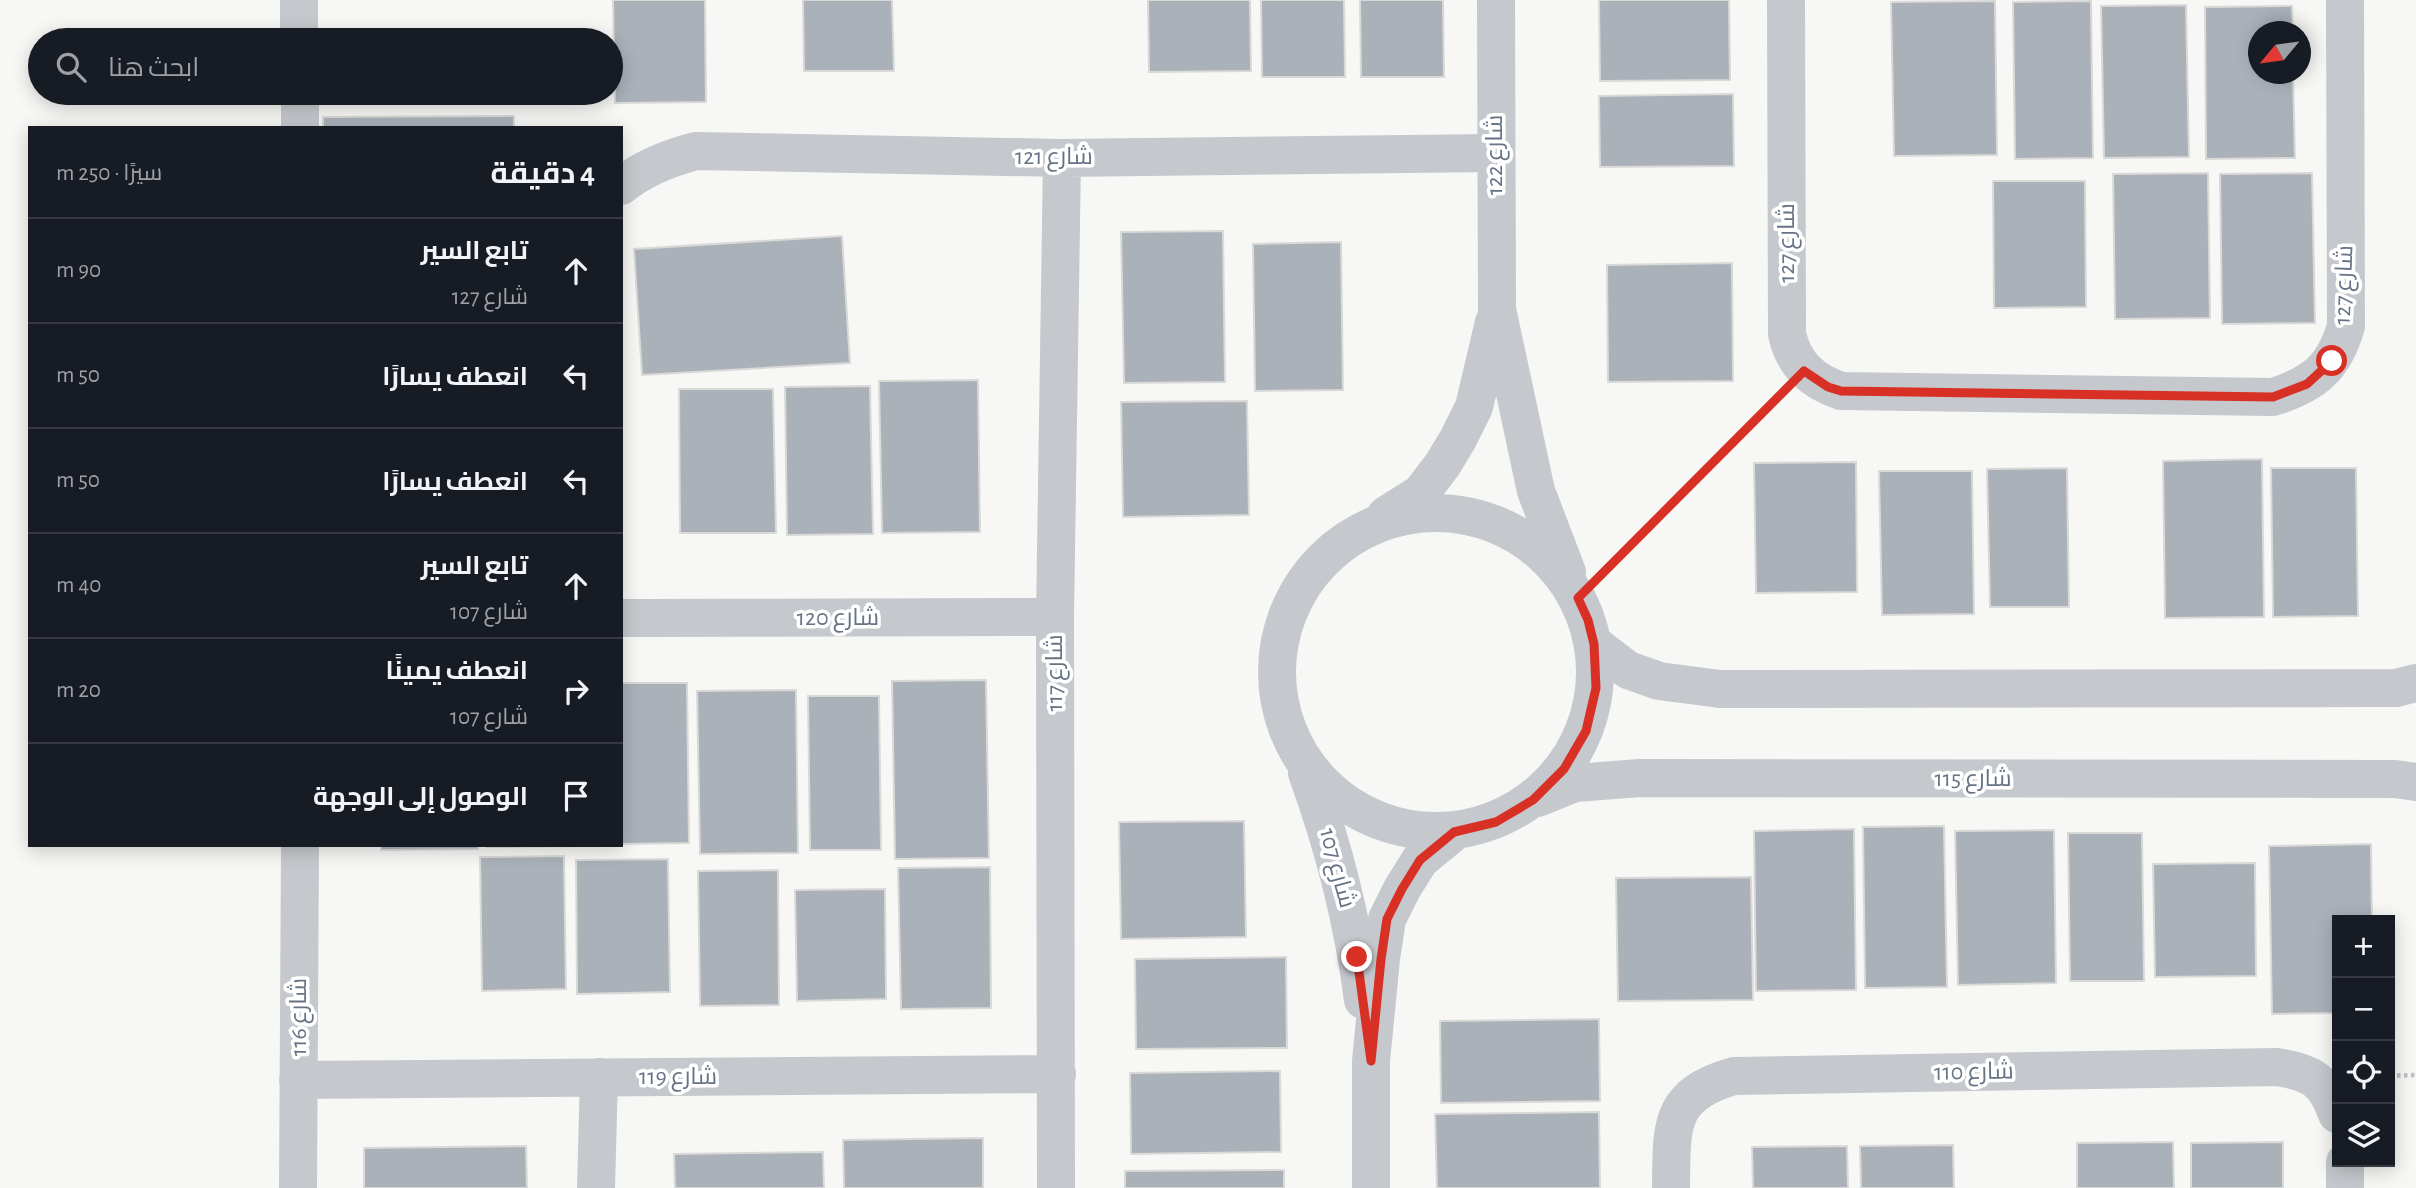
<!DOCTYPE html>
<html lang="ar">
<head>
<meta charset="utf-8">
<style>
  body { margin:0; font-family:"Alegreya Sans",Cairo,sans-serif; background:#20242c; color:#f1f3f6; direction:rtl }
  .controls { position:absolute; right:21px; bottom:21px; display:grid; overflow:hidden; border-radius:0px; box-shadow:0 4px 18px #0003 }
  .controls button { width:63px; height:63px; display:grid; place-items:center; padding:0; border:0; border-bottom:2px solid #363941; background:#171b24; color:#f1f3f6; font:35px sans-serif }
  .compass { position:absolute; left:2248px; top:21px; width:63px; height:63px; border-radius:50%; background:#171b24; box-shadow:0 4px 18px #0003; rotate:241deg }
  .stop { position:absolute; width:21px; height:21px; margin:-16px; border:5px solid #d93025; border-radius:50%; background:#fff }
  .stop.end { background:#d93025; border-color:#fff; box-shadow:0 2px 7px #0008 }
  .list { margin:0; padding:0; list-style:none }
  h2 { display:flex; justify-content:space-between; align-items:center; height:91px; margin:0; padding:0 28px; font-size:30px }
  h2 small { font-size:23px; font-weight:400; color:#9ea1a6 }
  .list li { display:grid; grid-template-columns:46px 1fr auto; gap:21px; align-items:center; box-sizing:border-box; height:105px; padding:0 28px; border-top:2px solid #363941 }
  .list b { display:block; font-size:26px; white-space:nowrap }
  .list p { margin:0; font-size:23px; white-space:nowrap; color:#9ea1a6 }
  .list em { font-size:23px; font-style:normal; color:#9ea1a6 }
  .icon { flex:none; width:38px; height:38px; fill:none; stroke:currentColor; stroke-width:2; stroke-linecap:round; stroke-linejoin:round }
  .map { position:relative; flex:none; width:2416px; height:1188px; overflow:hidden; direction:ltr }
  .search { position:absolute; background:#171b24; box-shadow:0 4px 18px #0003; left:28px; top:28px; width:595px; height:77px; display:flex; align-items:center; gap:18px; box-sizing:border-box; padding:0 24px; border-radius:38px; color:#9ea1a6; font-size:26px }
  .panel { position:absolute; background:#171b24; box-shadow:0 4px 18px #0003; left:28px; top:126px; width:595px; height:721px; border-radius:0px; direction:rtl }
  .map>svg:first-child { display:block }
  .building { fill:#abb1b9; stroke:#d9d9d7; stroke-width:2 }
  .lines { fill:none; stroke-linecap:round; stroke-linejoin:round }
  .path { stroke:#bdbfc2; stroke-width:4.5; stroke-dasharray:3.5 3.5; stroke-linecap:butt }
  .minor { stroke:#c5c8cc; stroke-width:38 }
  .tertiary { stroke:#c5c8cc; stroke-width:38 }
  .route { stroke:#d93025; stroke-width:9 }
  .labels { text-anchor:middle; dominant-baseline:central; stroke-width:7; stroke-linejoin:round; paint-order:stroke }
  .street-label { font-size:24px; fill:#667486; stroke:#fff }
</style>
</head>
<body>
<div class="map">
<svg width="2416" height="1188" viewBox="0 0 2416 1188">
  <rect width="100%" height="100%" fill="#f7f8f5"/>
  <path class="building" d="M613,0H705L706,102L615,103Z
    M803,0H892L894,71H804Z
    M1148,0H1250L1251,71L1149,72Z
    M1261,0H1344L1345,77H1262Z
    M1360,0H1443L1444,77H1361Z
    M1599,0H1729L1730,80L1600,81Z
    M1995,1L1997,155L1894,156L1891,2Z
    M2091,1L2093,158L2015,159L2013,2Z
    M2186,5L2189,157L2104,158L2101,6Z
    M2292,6L2293,32H2258V74H2293L2295,158L2206,159L2205,7Z
    M1733,94L1734,166L1600,167L1599,96Z
    M514,116V128H323V117Z
    M2208,173L2210,318L2115,319L2113,174Z
    M2312,173L2315,323L2222,324L2220,174Z
    M1993,181H2085L2086,307L1994,308Z
    M1223,231L1225,382L1124,383L1121,232Z
    M842,236L850,363L642,375L634,249Z
    M1341,242L1343,390L1255,391L1253,244Z
    M1732,263L1733,381L1608,382L1607,265Z
    M978,380L980,532L882,533L879,381Z
    M870,386L873,534L787,535L785,387Z
    M679,389H773L776,533H680Z
    M1247,401L1249,515L1123,517L1121,402Z
    M2262,459L2264,617L2165,618L2163,461Z
    M1856,462L1857,592L1756,593L1754,463Z
    M2067,468L2069,607H1990L1987,469Z
    M2271,468H2356L2358,616L2273,617Z
    M1879,471H1972L1974,614L1882,615Z
    M986,680L989,858L895,859L892,681Z
    M621,683H687L689,843L621,844Z
    M796,690L798,853L700,854L697,691Z
    M808,696H879L881,850H810Z
    M1244,821L1246,937L1121,939L1119,822Z
    M1944,826L1947,987L1865,988L1863,827Z
    M1854,829L1856,990L1756,991L1754,831Z
    M2054,830L2056,983L1958,985L1955,831Z
    M2068,833H2142L2144,981H2070Z
    M2371,844L2372,920H2337V1013L2272,1014L2269,846Z
    M381,845H478V849L381,850Z
    M487,845H578V846L487,847Z
    M564,856L566,989L482,991L480,857Z
    M668,859L670,992L577,994L576,860Z
    M2255,863L2256,976L2155,977L2153,864Z
    M990,867L991,1008L901,1009L898,868Z
    M778,870L779,1005L700,1006L698,871Z
    M1751,877L1753,1000L1618,1001L1616,878Z
    M885,889L886,999L797,1001L795,890Z
    M1286,957L1287,1048L1136,1049L1135,959Z
    M1599,1019L1600,1101L1441,1103L1440,1021Z
    M1280,1071L1281,1152L1131,1154L1130,1073Z
    M1599,1112L1600,1188H1437L1435,1114Z
    M983,1138V1188H844L843,1140Z
    M2173,1142L2174,1188H2077V1143Z
    M2283,1142V1188H2191V1143Z
    M1953,1145L1954,1188H1861L1860,1146Z
    M526,1146L527,1188H364V1148Z
    M1847,1146L1848,1188H1753L1752,1147Z
    M823,1152L824,1188H675L674,1154Z
    M1284,1170V1188H1125V1171Z"/>
  <g class="lines">
    <path class="path" d="M1607,569L1777,399
      M2390,1076L2416,1075"/>
    <path class="minor" d="M299,0V40
      M1786,0L1787,334C1794,365 1812,381 1841,391L2273,397C2314,384 2334,368 2346,326L2345,0
      M300,93V128
      M621,186C643,168 669,158 696,151L1062,158L1495,153
      M621,618L1055,617
      M298,1080L1057,1074
      M298,1188L300,845
      M596,1188L599,1077
      M1056,1188L1055,617L1062,158
      M1671,1188C1672,1127 1667,1095 1734,1076L2277,1067C2311,1072 2325,1080 2337,1114
      M2345,1188V1162"/>
    <path class="tertiary" d="M1496,0L1497,309L1536,491L1567,572
      M1277 672a159 159 0 1 1 318 0a159 159 0 1 1-318 0Z
      M1386,515L1421,493L1443,464L1458,439L1474,407L1494,322
      M1594,644L1628,670L1659,681L1720,689L2396,688L2416,683
      M1307,773C1334,847 1353,922 1363,1000
      M1538,798L1575,783L1640,778L2395,779L2416,782
      M1371,1188V1061L1381,959L1387,919L1402,889L1420,860L1454,832"/>
  </g>
  <g class="lines">
    <path class="route" d="M1357,957L1371,1061L1381,959L1387,919L1402,889L1420,860L1454,832L1496,822L1533,800L1564,769L1586,731L1596,688L1594,644L1588,620L1578,598L1804,371L1828,387L1841,391L2273,397L2307,384L2332,361"/>
  </g>
  <g class="labels">
    <g class="street-label">
      <text transform="translate(1495 155) rotate(-90)">شارع 122</text>
      <text x="1054" y="157">شارع 121</text>
      <text transform="translate(1787 243) rotate(-90)">شارع 127</text>
      <text transform="translate(2344 285) rotate(-88)">شارع 127</text>
      <text x="838" y="618">شارع 120</text>
      <text transform="translate(1055 673) rotate(-90)">شارع 117</text>
      <text x="1973" y="779">شارع 115</text>
      <text transform="translate(1337 868) rotate(75)">شارع 107</text>
      <text transform="translate(299 1017) rotate(-90)">شارع 116</text>
      <text transform="translate(1974 1072) rotate(-1)">شارع 110</text>
      <text x="678" y="1077">شارع 119</text>
    </g>
  </g>
</svg>
<div class="controls">
<button>+</button>
<button>−</button>
<button><svg class="icon" aria-label="locate" viewBox="0 0 24 24"><circle cx="12" cy="12" r="6"/><path d="M12 2v4M12 18v4M2 12h4M18 12h4"/></svg></button>
<button><svg class="icon" aria-label="layers" viewBox="0 0 24 24"><path d="M12 4l9 5-9 5-9-5zM3 14l9 5 9-5"/></svg></button>
</div>
<svg class="compass" viewBox="-18 -18 36 36"><path d="M0-13l5 13h-10z" fill="#e53935"/><path d="M0 13l5-13h-10z" fill="#9ea1a6"/></svg>
<div class="stop" style="left:2332px;top:361px"></div>
<div class="stop end" style="left:1357px;top:957px"></div>
<div class="search"><svg class="icon" aria-label="search" viewBox="0 0 24 24"><circle cx="10" cy="10" r="6"/><path d="M15 15l6 6"/></svg>ابحث هنا</div>
<section class="panel">
<h2>4 دقيقة<small>سيرًا · 250 m</small></h2>
<ul class="list">
<li><svg class="icon" aria-label="ahead" viewBox="0 0 24 24"><path d="M12 20V5M6 11l6-6 6 6"/></svg><div><b>تابع السير</b><p>شارع 127</p></div><em>90 m</em></li>
<li><svg class="icon" aria-label="left" viewBox="0 0 24 24"><path d="M17 20v-9H6M10 6l-5 5 5 5"/></svg><div><b>انعطف يسارًا</b></div><em>50 m</em></li>
<li><svg class="icon" aria-label="left" viewBox="0 0 24 24"><path d="M17 20v-9H6M10 6l-5 5 5 5"/></svg><div><b>انعطف يسارًا</b></div><em>50 m</em></li>
<li><svg class="icon" aria-label="ahead" viewBox="0 0 24 24"><path d="M12 20V5M6 11l6-6 6 6"/></svg><div><b>تابع السير</b><p>شارع 107</p></div><em>40 m</em></li>
<li><svg class="icon" aria-label="right" viewBox="0 0 24 24"><path d="M7 20v-9h11M14 6l5 5-5 5"/></svg><div><b>انعطف يمينًا</b><p>شارع 107</p></div><em>20 m</em></li>
<li><svg class="icon" aria-label="arrive" viewBox="0 0 24 24"><path d="M6 21V4h12l-3 4 3 4H6"/></svg><div><b>الوصول إلى الوجهة</b></div></li>
</ul>
</section>
</div>
</body>
</html>
